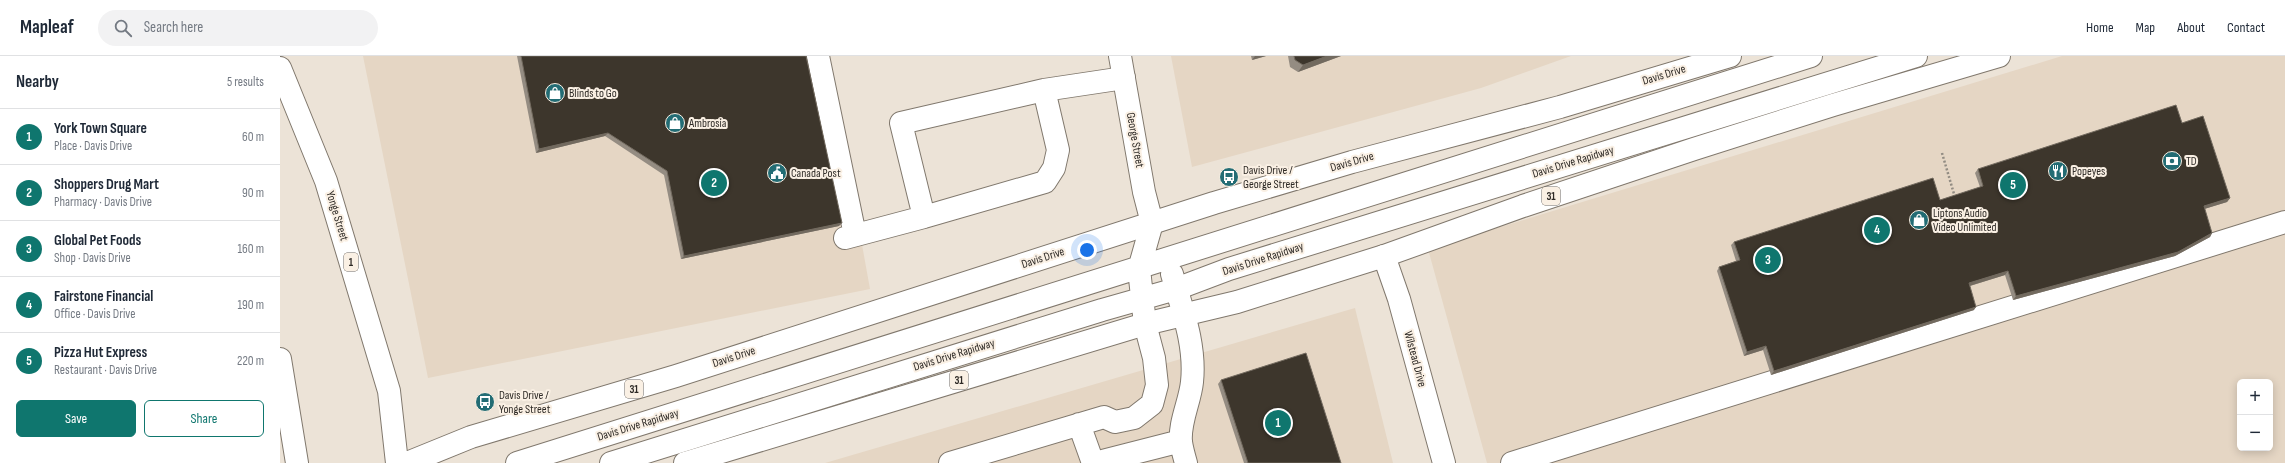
<!DOCTYPE html>
<html lang="en">
<head>
<meta charset="utf-8">
<style>
  body { margin:0; font-family:"Sofia Sans Condensed",sans-serif; background:#f2f2f3; color:#1f2937 }
  .controls { position:absolute; right:12px; bottom:12px; display:grid; overflow:hidden; border-radius:6px; box-shadow:0 2px 10px #0003 }
  .controls button { width:36px; height:36px; display:grid; place-items:center; padding:0; border:0; border-bottom:1px solid #e0e1e3; background:#fff; color:#1f2937; font:20px sans-serif }
  .you { position:absolute; left:807px; top:194px; width:14px; height:14px; margin:-10px; border:3px solid #fff; border-radius:50%; background:#1a73e8; box-shadow:0 0 0 6px #1a73e833 }
  .badge { display:grid; place-items:center; width:26px; height:26px; border-radius:50%; background:#0f766e; color:#fff; font-size:13px; font-weight:700 }
  .pin { position:absolute; translate:-50% -50%; border:2px solid #fff; box-shadow:0 1px 4px #0006 }
  .list { margin:0; padding:0; list-style:none }
  h2 { display:flex; justify-content:space-between; align-items:center; height:52px; margin:0; padding:0 16px; font-size:17px }
  h2 small { font-size:13px; font-weight:400; color:#747a83 }
  .list li { display:grid; grid-template-columns:26px 1fr auto; gap:12px; align-items:center; box-sizing:border-box; height:56px; padding:0 16px; border-top:1px solid #e0e1e3 }
  .list b { display:block; font-size:15px; white-space:nowrap }
  .list p { margin:0; font-size:13px; white-space:nowrap; color:#747a83 }
  .list em { font-size:13px; font-style:normal; color:#747a83 }
  .actions { display:flex; gap:8px; padding:12px 16px }
  .actions a { flex:1; padding:9px 0; border:1px solid #0f766e; border-radius:6px; text-align:center; font-size:14px; color:#0f766e }
  .actions .main { background:#0f766e; color:#fff }
  .icon { flex:none; width:22px; height:22px; fill:none; stroke:currentColor; stroke-width:2; stroke-linecap:round; stroke-linejoin:round }
  .map { position:relative; flex:none; width:2005px; height:407px; overflow:hidden }
  header { display:flex; align-items:center; gap:24px; box-sizing:border-box; height:56px; padding:0 20px; background:#fff; border-bottom:1px solid #e0e1e3 }
  header strong { font-size:19px }
  nav { display:flex; gap:22px; margin-inline-start:auto; font-size:14px }
  .search { width:280px; height:36px; background:#f2f2f3; display:flex; align-items:center; gap:10px; box-sizing:border-box; padding:0 14px; border-radius:22px; color:#747a83; font-size:15px }
  main { display:flex }
  aside { flex:1; background:#fff }
  .map>svg:first-child { display:block }
  .built { fill:#e5d6c4; fill-rule:evenodd }
  .lines { fill:none; stroke-linecap:round; stroke-linejoin:round }
  .minor-casing { stroke:#80786d; stroke-width:24 }
  .major-casing { stroke:#80786d; stroke-width:24 }
  .path { stroke:#928c83; stroke-width:2.5; stroke-dasharray:2 2; stroke-linecap:butt }
  .minor { stroke:#fff; stroke-width:22 }
  .major { stroke:#fff; stroke-width:22 }
  .wall { fill:#948c82 }
  .shaded-wall { fill:#726a5f }
  .building { fill:#3d362c; stroke:#726a5f }
  .labels { text-anchor:middle; dominant-baseline:central; stroke-width:4; stroke-linejoin:round; paint-order:stroke }
  .shield { fill:#faf0e4; stroke:#6b655f; stroke-width:1 }
  .shield-label { font-size:11px; font-weight:bold; fill:#2e2a26 }
  .street-label { font-size:12px; fill:#2e2a26; stroke:#faf0e4 }
  .poi-label { font-size:12px; fill:#2e2a26; stroke:#faf0e4; text-anchor:start }
</style>
</head>
<body>
<header>
<strong>Mapleaf</strong>
<div class="search"><svg class="icon" aria-label="search" viewBox="0 0 24 24"><circle cx="10" cy="10" r="6"/><path d="M15 15l6 6"/></svg>Search here</div>
<nav><a>Home</a><a>Map</a><a>About</a><a>Contact</a></nav>
</header>
<main>
<aside>
<h2>Nearby<small>5 results</small></h2>
<ul class="list">
<li><span class="badge">1</span><div><b>York Town Square</b><p>Place · Davis Drive</p></div><em>60 m</em></li>
<li><span class="badge">2</span><div><b>Shoppers Drug Mart</b><p>Pharmacy · Davis Drive</p></div><em>90 m</em></li>
<li><span class="badge">3</span><div><b>Global Pet Foods</b><p>Shop · Davis Drive</p></div><em>160 m</em></li>
<li><span class="badge">4</span><div><b>Fairstone Financial</b><p>Office · Davis Drive</p></div><em>190 m</em></li>
<li><span class="badge">5</span><div><b>Pizza Hut Express</b><p>Restaurant · Davis Drive</p></div><em>220 m</em></li>
</ul>
<div class="actions"><a class="main">Save</a><a>Share</a></div>
</aside>
<div class="map">
<svg width="2005" height="407" viewBox="0 0 2005 407">
  <rect width="100%" height="100%" fill="#ece3d7"/>
  <path class="built" d="M83,0H548L590,233L148,322Z
    M891,0H1291L1201,32L912,111Z
    M1782,0H2005V407H1207L1148,193ZM1960,326H1990V392H1960Z
    M1075,252L1113,407H545Z"/>
  <g class="lines">
    <defs>
      <path id="minor" d="M538,0L575,179
        M764,34L778,94L774,112L765,126L644,161L621,67L764,34L844,22
        M565,182L644,161
        M1104,200L1119,243L1164,407
        M892,218C902,253 916,289 912,326C910,346 899,366 901,386C902,393 904,400 906,407
        M799,368L813,407
        M237,407L1531,0
        M331,407L822,254L896,233L949,213L1636,0
        M670,407L824,361L835,366L854,362L872,348L877,329L874,302L865,268L859,213L872,167
        M815,407L901,385
        M1232,407L2005,166"/>
      <path id="major" d="M840,0L864,136L872,167
        M0,12L46,125L109,335L117,407
        M0,303L17,407
        M127,407L191,381L396,320L934,147L1072,106L1280,51L1450,0
        M405,407L865,268L957,246L1104,200L1243,150L1414,93L1553,49L1719,0"/>
    </defs>
    <use href="#minor" class="minor-casing"/>
    <use href="#major" class="major-casing"/>
    <path class="path" d="M1662,97L1674,138"/>
    <use href="#minor" class="minor"/>
    <use href="#major" class="major"/>
  </g>
  <path class="wall" d="M237,0H526L559,170L401,203L384,119L325,80L256,97Z
    M971,0H986L972,4Z
    M1008,0H1061L1018,16L1010,11Z
    M1902,67L1950,142L1947,146L1924,153L1932,177L1930,181L1895,200L1733,244L1725,219L1690,230L1694,254L1491,319L1483,294L1464,300L1437,215L1439,211L1456,205L1451,189L1454,186L1660,144L1700,131L1695,117L1698,113Z
    M941,324L1061,407H964L938,328Z"/>
  <path class="shaded-wall" d="M975,0H986L972,4Z
    M1047,0H1061L1018,16L1023,9Z
    M328,77L325,80L256,97L259,93Z
    M1950,142L1947,146L1921,154L1924,150Z
    M562,167L559,170L401,203L404,200Z
    M1932,177L1930,181L1895,200L1733,244L1736,240Z
    M1728,215L1725,219L1686,231L1689,227Z
    M1696,251L1694,254L1491,319L1494,315Z
    M1486,290L1483,294L1464,300L1467,296Z"/>
  <path class="building" d="M241,0H526L562,167L404,200L387,115L328,77L259,93Z
    M1014,0H1047L1023,9L1015,4Z
    M1896,49L1902,67L1923,60L1950,142L1924,150L1932,177L1898,196L1736,240L1728,215L1689,227L1696,251L1494,315L1486,290L1467,296L1439,211L1460,204L1454,186L1653,122L1660,144L1703,130L1698,113Z
    M1026,297L1061,407H968L941,324Z"/>
  <defs>
    <symbol id="shop-disc" viewBox="-11 -11 22 22"><circle r="9.5" fill="#226c74" stroke="#faf0e4"/><path d="M-5-2.5h2.3a2.7 3.5 0 0 1 5.4 0H5L5.5 6h-11ZM-1.5-2.5h3a1.5 2.3 0 0 0-3 0Z" fill="#fff"/></symbol>
    <symbol id="bank-disc" viewBox="-11 -11 22 22"><circle r="9.5" fill="#226c74" stroke="#faf0e4"/><path d="M-6-4H6V4H-6ZM0-2.3a2.3 2.3 0 1 0 0 4.6a2.3 2.3 0 1 0 0-4.6Z" fill="#fff"/></symbol>
    <symbol id="restaurant-disc" viewBox="-11 -11 22 22"><circle r="9.5" fill="#226c74" stroke="#faf0e4"/><path d="M-5-6h1v4h1v-4h1v4h1v-4h1v5L-1.5 .5V6h-2V.5L-5-1ZM5-6V6H3V1.5H1.5Q1.5-4 5-6Z" fill="#fff"/></symbol>
    <symbol id="civic-disc" viewBox="-11 -11 22 22"><circle r="9.5" fill="#226c74" stroke="#faf0e4"/><path d="M-.6-6.5H3V-4.5H.6V-3L4-1V1h2V6H-6V1h2V-1L-.6-3ZM-1.2 2.5V6h2.4V2.5Z" fill="#fff"/></symbol>
    <symbol id="bus-disc" viewBox="-11 -11 22 22"><circle r="9.5" fill="#226c74" stroke="#faf0e4"/><path d="M-5-6H5V4H4V6H2V4H-2V6H-4V4H-5ZM-3.5-4V0h7V-4ZM-3.5 1.2v1.5H-2V1.2ZM2 1.2v1.5H3.5V1.2Z" fill="#fff"/></symbol>
  </defs>
  <g fill-rule="evenodd">
    <use href="#shop-disc" x="264" y="26" width="22" height="22"/>
    <use href="#shop-disc" x="384" y="56" width="22" height="22"/>
    <use href="#bank-disc" x="1881" y="94" width="22" height="22"/>
    <use href="#restaurant-disc" x="1767" y="104" width="22" height="22"/>
    <use href="#civic-disc" x="486" y="106" width="22" height="22"/>
    <use href="#bus-disc" x="938" y="110" width="22" height="22"/>
    <use href="#shop-disc" x="1628" y="153" width="22" height="22"/>
    <use href="#bus-disc" x="194" y="335" width="22" height="22"/>
  </g>
  <g class="labels">
    <g class="shield">
      <rect x="1262" y="131" width="18" height="18" rx="3"/>
      <rect x="64" y="197" width="14" height="18" rx="3"/>
      <rect x="670" y="315" width="18" height="18" rx="3"/>
      <rect x="345" y="324" width="18" height="18" rx="3"/>
    </g>
    <g class="shield-label">
      <text x="1271" y="140">31</text>
      <text x="71" y="206">1</text>
      <text x="679" y="324">31</text>
      <text x="354" y="333">31</text>
    </g>
    <g class="street-label">
      <text transform="translate(1384 19) rotate(-17)">Davis Drive</text>
      <text transform="translate(855 84) rotate(80)">George Street</text>
      <text transform="translate(1072 106) rotate(-16)">Davis Drive</text>
      <text transform="translate(1293 106) rotate(-17)">Davis Drive Rapidway</text>
      <text transform="translate(57 160) rotate(73)">Yonge Street</text>
      <text transform="translate(763 202) rotate(-18)">Davis Drive</text>
      <text transform="translate(983 203) rotate(-18)">Davis Drive Rapidway</text>
      <text transform="translate(674 299) rotate(-17)">Davis Drive Rapidway</text>
      <text transform="translate(454 301) rotate(-18)">Davis Drive</text>
      <text transform="translate(1135 303) rotate(75)">Wilstead Drive</text>
      <text transform="translate(358 369) rotate(-17)">Davis Drive Rapidway</text>
    </g>
    <g class="poi-label">
      <text x="289" y="37">Blinds to Go</text>
      <text x="409" y="67">Ambrosia</text>
      <text x="1906" y="105">TD</text>
      <text x="963" y="114">Davis Drive /<tspan x="963" dy="14">George Street</tspan></text>
      <text x="1792" y="115">Popeyes</text>
      <text x="511" y="117">Canada Post</text>
      <text x="1653" y="157">Liptons Audio<tspan x="1653" dy="14">Video Unlimited</tspan></text>
      <text x="219" y="339">Davis Drive /<tspan x="219" dy="14">Yonge Street</tspan></text>
    </g>
  </g>
</svg>
<div class="controls">
<button>+</button>
<button>−</button>
</div>
<div class="you"></div>
<div class="pin badge" style="left:998px;top:367px">1</div>
<div class="pin badge" style="left:434px;top:127px">2</div>
<div class="pin badge" style="left:1488px;top:204px">3</div>
<div class="pin badge" style="left:1597px;top:174px">4</div>
<div class="pin badge" style="left:1733px;top:129px">5</div>
</div>
</main>
</body>
</html>
